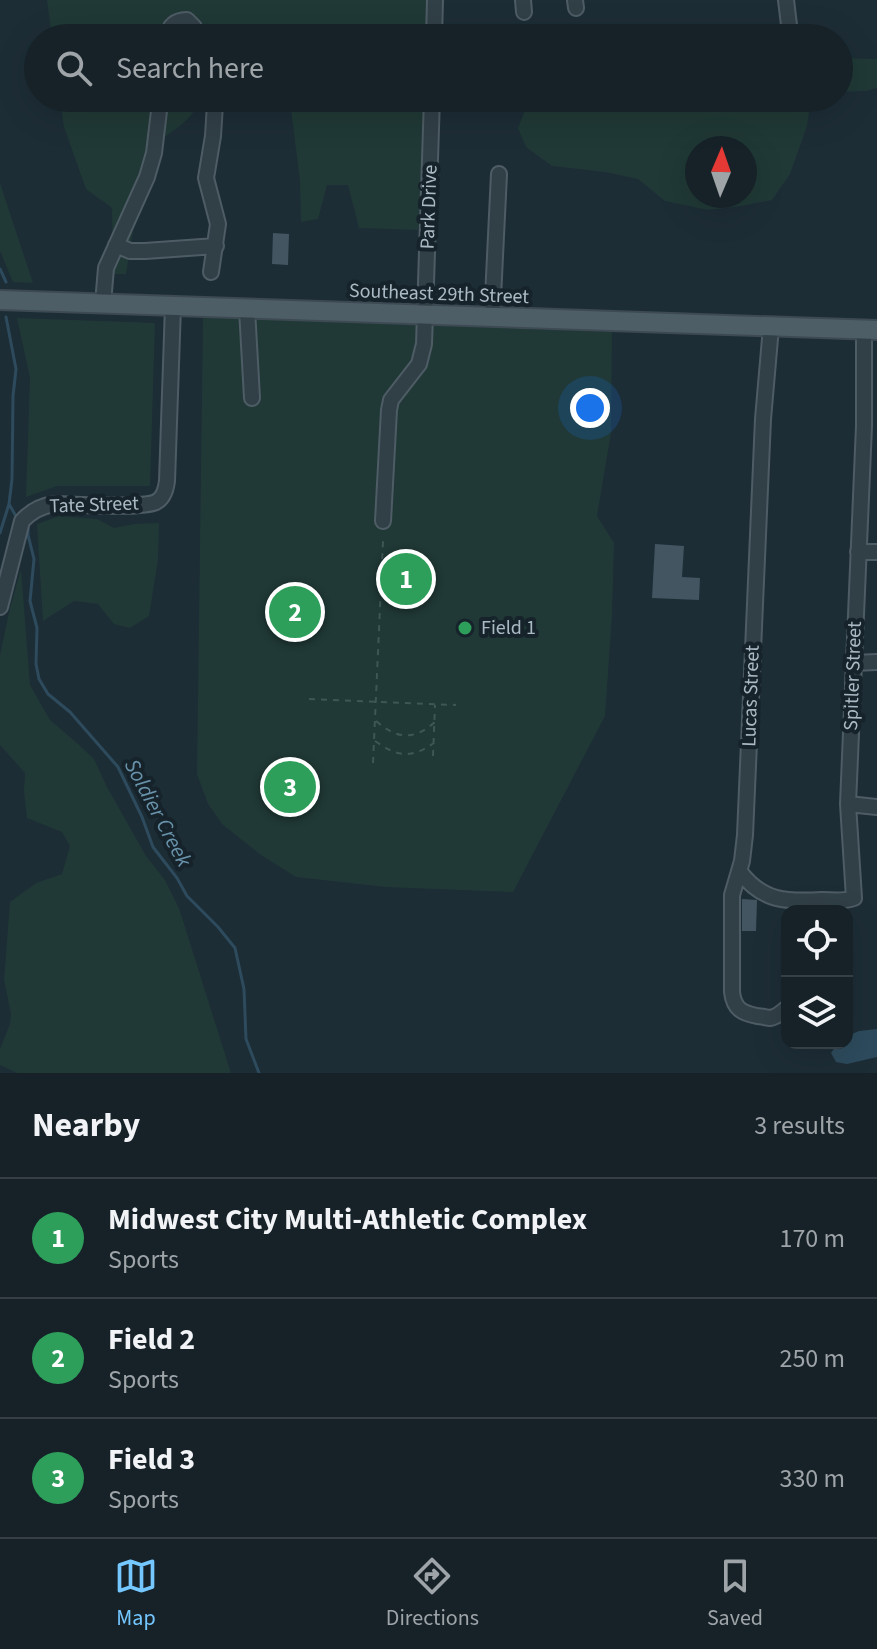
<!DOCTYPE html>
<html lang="en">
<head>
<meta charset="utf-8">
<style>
  body { margin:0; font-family:"Source Sans 3",sans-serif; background:#1f2a30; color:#f1f3f6 }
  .controls { position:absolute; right:24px; bottom:24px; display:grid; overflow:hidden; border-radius:16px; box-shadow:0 8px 32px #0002 }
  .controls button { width:72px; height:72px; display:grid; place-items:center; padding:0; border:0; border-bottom:2px solid #353f45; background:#162228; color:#f1f3f6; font:40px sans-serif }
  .compass { position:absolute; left:685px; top:136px; width:72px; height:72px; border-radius:50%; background:#162228; box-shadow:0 8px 32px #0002; rotate:2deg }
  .you { position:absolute; left:590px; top:408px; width:28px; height:28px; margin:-20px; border:6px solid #fff; border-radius:50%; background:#1a73e8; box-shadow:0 0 0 12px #1a73e833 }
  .badge { display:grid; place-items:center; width:52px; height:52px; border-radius:50%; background:#74c7ff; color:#fff; font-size:26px; font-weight:700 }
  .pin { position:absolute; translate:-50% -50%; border:4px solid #fff; box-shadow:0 2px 8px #0006 }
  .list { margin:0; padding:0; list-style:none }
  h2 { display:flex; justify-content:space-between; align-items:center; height:104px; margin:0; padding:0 32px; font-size:34px }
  h2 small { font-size:26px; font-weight:400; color:#9ea4a8 }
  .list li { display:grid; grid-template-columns:52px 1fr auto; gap:24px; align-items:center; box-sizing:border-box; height:120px; padding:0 32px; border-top:2px solid #353f45 }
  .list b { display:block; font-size:30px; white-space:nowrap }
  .list p { margin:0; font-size:26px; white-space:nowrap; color:#9ea4a8 }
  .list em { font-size:26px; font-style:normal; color:#9ea4a8 }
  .icon { flex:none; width:44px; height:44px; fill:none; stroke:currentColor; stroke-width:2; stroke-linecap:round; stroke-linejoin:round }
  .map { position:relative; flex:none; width:877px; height:1073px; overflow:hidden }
  .search { position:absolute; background:#162228; box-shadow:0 8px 32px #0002; left:24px; right:24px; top:24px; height:88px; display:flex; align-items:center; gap:20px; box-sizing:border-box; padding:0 28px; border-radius:44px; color:#9ea4a8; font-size:30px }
  .sheet { height:464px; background:#162228 }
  nav { display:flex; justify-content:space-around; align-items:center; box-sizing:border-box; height:112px; border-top:2px solid #353f45; background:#162228; font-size:22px; color:#9ea4a8 }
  nav a { display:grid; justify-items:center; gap:4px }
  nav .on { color:#74c7ff }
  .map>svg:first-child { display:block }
  .green { fill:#203936; fill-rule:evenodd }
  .water { fill:#2d4b5d }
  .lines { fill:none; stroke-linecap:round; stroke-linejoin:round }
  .stream { stroke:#2d4b5d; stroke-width:3 }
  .building { fill:#435561 }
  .minor-casing { stroke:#4e5c65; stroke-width:18 }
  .major-casing { stroke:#3d4a53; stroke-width:22 }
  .path { stroke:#3e5654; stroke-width:2; stroke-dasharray:6 6; stroke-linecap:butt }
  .minor { stroke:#313f47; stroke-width:14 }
  .major { stroke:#4e5e67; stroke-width:18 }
  .leisure-dot { fill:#2e9e5b; stroke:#17232b; stroke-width:3 }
  .labels { text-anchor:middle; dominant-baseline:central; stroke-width:8; stroke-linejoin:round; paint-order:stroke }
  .street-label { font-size:20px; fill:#aabac4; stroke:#17232b }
  .poi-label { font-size:20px; fill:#aabac4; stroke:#17232b; text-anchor:start }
  .water-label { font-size:22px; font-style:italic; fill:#6893ab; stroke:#17232b }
</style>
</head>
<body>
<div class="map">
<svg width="877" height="1073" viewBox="0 0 877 1073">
  <rect width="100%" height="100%" fill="#1d2d36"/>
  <path class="green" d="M47,0H430L428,38H52Z
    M839,58L877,59V88L866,91L839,92Z
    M60,98H201C194,118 175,131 157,141L138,200L126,274H113L112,208L86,189L64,127Z
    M281,98H425L418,230L359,228L348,185H327L318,219L301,222L300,181L291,110Z
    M530,98H811L807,126L790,174L772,200L742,206L708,210L665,201L638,179L605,172L552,166L526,147L518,128ZM697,148H745V196H697Z
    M0,183L33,283L13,282L0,251Z
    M203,317L612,332L611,433L597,516L614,543L612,615L605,716L513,892L386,887L296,877L261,855L222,824L208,804L197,774Z
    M17,318L155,323L150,486H57L26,497L30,378Z
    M59,516L97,519L114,528L134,524L159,523L158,560L149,616L130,628L114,624L98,604L74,601L43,621L37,524Z
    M21,569L30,685L50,720L77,743L94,759L107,787L146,856L165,880L179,908L231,1073H17L0,1065V1049L10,1024L11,1014L4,980L10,902L36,883L62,874L70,846L62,832L27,818L24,791L25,773L0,745V655L10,608Z"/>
  <path class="water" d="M877,1029V1057L847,1064L836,1062L831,1053L838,1043H847V1036L859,1031Z"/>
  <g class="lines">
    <path class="stream" d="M0,269L6,282
      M9,504L17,518
      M28,524V535L34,559L30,601L37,628L36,664L39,679L48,694L70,712L118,767L142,817L153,847L177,878L187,896L218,927L235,948L244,989L246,1039L259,1073
      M0,533L9,504L12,479L13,396L16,369L6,317"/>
  </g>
  <path class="building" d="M273,233L289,234L288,265L272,264Z
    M655,544L684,546L682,577L700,578L699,600L652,598Z
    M742,899L757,900L756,931H742Z"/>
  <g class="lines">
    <defs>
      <path id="minor" d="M523,0L524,12
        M575,0L576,8
        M786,0L789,25
        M168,37C168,26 176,20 187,20L194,27L195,38
        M434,38L435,0
        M116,245L130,251H145L216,246
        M211,272L218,224L206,178L213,136L215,104L213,98
        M103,303L106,268L147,177L154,153L159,111L158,98
        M247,309L252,398
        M492,318L499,174
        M771,327L763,419L745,835L742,861L732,895V992C734,1009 742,1013 757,1016C760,1016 768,1018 770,1018C777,1017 782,1012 787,1008
        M383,521L389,410L391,400L419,364L424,344L432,98
        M858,552H877
        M0,607L22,521C31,511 41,506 54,504C74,504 141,509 156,502C164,498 166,489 167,481L173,306
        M853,663L877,662
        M848,804L877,807
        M740,872C763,902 787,902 822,900C833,900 844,902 854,898L848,804L864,426V329"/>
      <path id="major" d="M0,300L877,330"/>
    </defs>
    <use href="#minor" class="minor-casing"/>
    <use href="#major" class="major-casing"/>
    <path class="path" d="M309,699L456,705
      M376,721C397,739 413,741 435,722
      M375,741C398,757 410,759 434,743
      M433,756L435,705
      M373,763L383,541"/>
    <use href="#minor" class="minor"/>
    <use href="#major" class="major"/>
  </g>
  <circle class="leisure-dot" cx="465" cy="628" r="8"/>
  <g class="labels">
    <g class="street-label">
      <text transform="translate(429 207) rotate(-88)">Park Drive</text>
      <text transform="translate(439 294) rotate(2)">Southeast 29th Street</text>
      <text transform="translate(94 505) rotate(-2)">Tate Street</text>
      <text transform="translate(853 676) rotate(-88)">Spitler Street</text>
      <text transform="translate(751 696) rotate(-88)">Lucas Street</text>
    </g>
    <g class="poi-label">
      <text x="481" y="628">Field 1</text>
    </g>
    <g class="water-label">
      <text transform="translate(158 813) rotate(62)">Soldier Creek</text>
    </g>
  </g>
</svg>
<div class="controls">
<button><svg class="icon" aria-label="locate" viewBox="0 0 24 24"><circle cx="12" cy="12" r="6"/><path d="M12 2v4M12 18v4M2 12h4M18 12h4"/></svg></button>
<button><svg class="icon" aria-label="layers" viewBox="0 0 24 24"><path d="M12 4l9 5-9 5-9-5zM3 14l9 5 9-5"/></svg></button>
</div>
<svg class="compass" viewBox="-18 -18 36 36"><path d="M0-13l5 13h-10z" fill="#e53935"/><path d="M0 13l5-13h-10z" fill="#9ea4a8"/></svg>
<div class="you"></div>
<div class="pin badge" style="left:406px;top:579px;background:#2e9e5b">1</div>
<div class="pin badge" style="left:295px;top:612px;background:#2e9e5b">2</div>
<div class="pin badge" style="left:290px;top:787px;background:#2e9e5b">3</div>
<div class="search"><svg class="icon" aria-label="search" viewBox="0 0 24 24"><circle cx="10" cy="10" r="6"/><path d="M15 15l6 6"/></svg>Search here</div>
</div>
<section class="sheet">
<h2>Nearby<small>3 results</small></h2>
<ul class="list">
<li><span class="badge" style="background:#2e9e5b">1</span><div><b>Midwest City Multi-Athletic Complex</b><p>Sports</p></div><em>170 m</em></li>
<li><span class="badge" style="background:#2e9e5b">2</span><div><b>Field 2</b><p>Sports</p></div><em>250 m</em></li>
<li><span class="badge" style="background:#2e9e5b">3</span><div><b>Field 3</b><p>Sports</p></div><em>330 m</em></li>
</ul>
</section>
<nav>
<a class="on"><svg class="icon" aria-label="map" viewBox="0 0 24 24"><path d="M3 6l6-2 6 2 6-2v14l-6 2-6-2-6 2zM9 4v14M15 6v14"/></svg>Map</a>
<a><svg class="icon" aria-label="directions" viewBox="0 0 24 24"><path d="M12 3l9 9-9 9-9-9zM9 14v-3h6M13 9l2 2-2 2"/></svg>Directions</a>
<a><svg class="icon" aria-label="saved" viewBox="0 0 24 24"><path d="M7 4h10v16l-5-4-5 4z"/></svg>Saved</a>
</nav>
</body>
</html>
